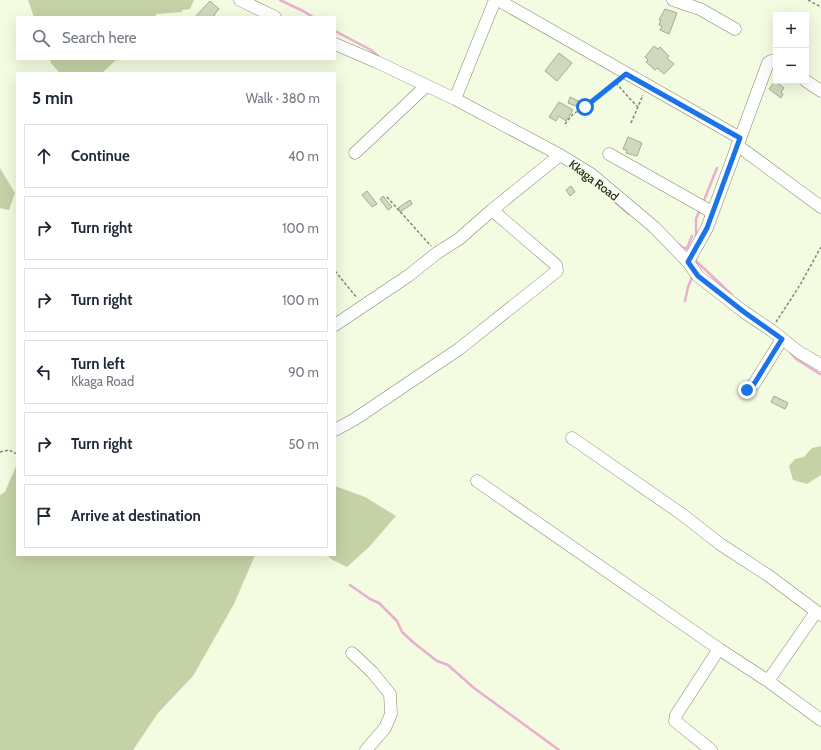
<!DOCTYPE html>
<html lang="en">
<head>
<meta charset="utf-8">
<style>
  body { margin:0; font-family:Cabin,sans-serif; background:#f2f2f3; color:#1f2937 }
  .controls { position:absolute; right:12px; top:12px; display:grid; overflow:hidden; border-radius:0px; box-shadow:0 4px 16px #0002 }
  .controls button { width:36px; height:36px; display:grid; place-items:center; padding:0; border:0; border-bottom:1px solid #e0e1e3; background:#fff; color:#1f2937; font:20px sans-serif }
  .stop { position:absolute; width:12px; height:12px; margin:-9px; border:3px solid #1a73e8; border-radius:50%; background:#fff }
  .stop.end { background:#1a73e8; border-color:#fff; box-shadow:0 1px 4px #0008 }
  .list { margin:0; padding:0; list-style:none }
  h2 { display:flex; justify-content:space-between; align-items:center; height:52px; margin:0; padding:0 16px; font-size:17px }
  h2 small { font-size:13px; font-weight:400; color:#747a83 }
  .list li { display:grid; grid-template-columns:26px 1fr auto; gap:12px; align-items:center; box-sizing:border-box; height:64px; margin:0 8px 8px; padding:0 8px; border:1px solid #e0e1e3; border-radius:0px }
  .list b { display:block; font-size:15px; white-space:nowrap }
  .list p { margin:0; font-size:13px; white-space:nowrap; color:#747a83 }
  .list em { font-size:13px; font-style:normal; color:#747a83 }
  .icon { flex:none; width:22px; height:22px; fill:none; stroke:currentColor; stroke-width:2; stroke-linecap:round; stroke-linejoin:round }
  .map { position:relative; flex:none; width:821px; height:750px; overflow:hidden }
  .search { position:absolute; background:#fff; box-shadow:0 4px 16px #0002; left:16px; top:16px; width:320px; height:44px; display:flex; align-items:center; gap:10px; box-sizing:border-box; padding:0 14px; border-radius:0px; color:#747a83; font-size:15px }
  .panel { position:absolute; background:#fff; box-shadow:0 4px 16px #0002; left:16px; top:72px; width:320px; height:484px; border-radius:0px }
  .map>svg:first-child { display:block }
  .green { fill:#c5d2a6 }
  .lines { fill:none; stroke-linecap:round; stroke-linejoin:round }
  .stream { stroke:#ebafcd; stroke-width:2.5 }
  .building { fill:#d0d9be; stroke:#a3aa91 }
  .minor-casing { stroke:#818970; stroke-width:13 }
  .path { stroke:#828875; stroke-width:1.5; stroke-dasharray:3 2; stroke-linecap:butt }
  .minor { stroke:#fff; stroke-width:12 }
  .route { stroke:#1a73e8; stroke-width:5 }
  .labels { text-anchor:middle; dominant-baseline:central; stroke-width:3; stroke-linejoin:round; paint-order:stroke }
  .street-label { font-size:12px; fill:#0f1209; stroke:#f3fbe0 }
</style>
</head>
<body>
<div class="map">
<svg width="821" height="750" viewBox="0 0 821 750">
  <rect width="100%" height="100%" fill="#f3fbe0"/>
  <path class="green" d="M28,0H194L190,9L182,10V12L157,14L154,17H34Z
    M50,59H117L102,73H60L51,63Z
    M0,168L15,193L9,210L0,208Z
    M821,446V475L807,484L793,480L789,466L795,459L804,457L812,448Z
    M17,464V555H255L234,604L193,676L158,713L133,750H0V495L5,492Z
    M335,486L365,497L396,516L369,547L347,567L331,559L327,555H335Z"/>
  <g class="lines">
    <path class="stream" d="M280,0L303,11L313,17
      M335,31L371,50L380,58
      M613,200L629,214
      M703,203L717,168
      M696,239V219L700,209
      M679,245L683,248H687L692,236
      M693,258L732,295
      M685,301L688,287L693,275
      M790,352L796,359L820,374
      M350,585L370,599L379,603L397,621L402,632L414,643L437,661L448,665L474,688L559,750"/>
  </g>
  <path class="building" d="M210,1L219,9L214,15L216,17H195Z
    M665,9L677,13L669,34L660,30L662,26L659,25L661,20H659Z
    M654,46L658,49L660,47L669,56L667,58L674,64L664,74L657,68L655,70L646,62L648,60L645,57Z
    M559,53L572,63L557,81L545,71Z
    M775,81L784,88L781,92L783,94L781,98L769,89Z
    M570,97L580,102L578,107L568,103Z
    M559,102L573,110L566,121L559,116L556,121L549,117Z
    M628,137L642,143L637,156L626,153L627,150L623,149Z
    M571,186L575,192L570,196L566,190Z
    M367,191L377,204L372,207L362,195Z
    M383,196L392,207L388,210L380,199Z
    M410,200L412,204L400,212L398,208Z
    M774,396L788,403L785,409L771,402Z"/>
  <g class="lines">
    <defs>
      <path id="minor" d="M240,0L275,17
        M498,0L740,138
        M673,0L700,9L735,29
        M335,44L377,62L455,99L560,155L591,174L654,227L688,262L698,276L744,312L771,330L799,352L821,365
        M806,81L821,91
        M455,99L495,0
        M737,145L821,207
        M355,153L426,86
        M609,154L712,212
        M688,262L707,228L768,63L771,61H776
        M335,325L408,276L437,253L459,239L492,210L560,155
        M747,390L754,384L782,339
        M335,430L355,419L459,349L557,271L556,265L492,210
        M572,438L683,515L720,544L769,576L821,615
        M477,481L719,649L768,681L821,720
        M352,653L372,672L390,694L391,714L385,728L366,750
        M768,681L816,612
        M711,750L675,721L676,715L719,649"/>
    </defs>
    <use href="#minor" class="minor-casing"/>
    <path class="path" d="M808,0L821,7
      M616,83L630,99L638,107
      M631,123L643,95
      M565,124L573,114L585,107L618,81
      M387,197L431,246
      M335,271L357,298
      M776,322L800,285L821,247
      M0,452L9,450L17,454"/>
    <use href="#minor" class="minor"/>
  </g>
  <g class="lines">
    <path class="route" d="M585,107L626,74L740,138L707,228L688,262L698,276L744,312L782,339L754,384L747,390"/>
  </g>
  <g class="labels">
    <g class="street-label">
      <text transform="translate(594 180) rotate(37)">Kkaga Road</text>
    </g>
  </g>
</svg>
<div class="controls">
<button>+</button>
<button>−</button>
</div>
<div class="stop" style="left:585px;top:107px"></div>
<div class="stop end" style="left:747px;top:390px"></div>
<div class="search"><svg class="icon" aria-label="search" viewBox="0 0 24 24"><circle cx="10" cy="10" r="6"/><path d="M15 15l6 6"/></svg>Search here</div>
<section class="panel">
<h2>5 min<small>Walk · 380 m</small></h2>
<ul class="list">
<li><svg class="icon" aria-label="ahead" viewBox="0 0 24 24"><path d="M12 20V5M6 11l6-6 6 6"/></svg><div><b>Continue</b></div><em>40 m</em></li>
<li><svg class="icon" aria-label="right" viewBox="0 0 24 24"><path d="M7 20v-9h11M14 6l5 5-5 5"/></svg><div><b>Turn right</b></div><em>100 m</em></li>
<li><svg class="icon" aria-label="right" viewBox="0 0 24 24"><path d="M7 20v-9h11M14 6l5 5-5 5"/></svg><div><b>Turn right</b></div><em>100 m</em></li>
<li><svg class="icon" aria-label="left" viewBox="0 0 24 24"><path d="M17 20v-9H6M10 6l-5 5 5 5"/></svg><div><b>Turn left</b><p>Kkaga Road</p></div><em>90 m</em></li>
<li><svg class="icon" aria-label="right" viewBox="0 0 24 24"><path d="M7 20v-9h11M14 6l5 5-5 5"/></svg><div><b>Turn right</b></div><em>50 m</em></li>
<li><svg class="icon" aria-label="arrive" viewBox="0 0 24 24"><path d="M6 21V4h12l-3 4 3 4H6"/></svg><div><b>Arrive at destination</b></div></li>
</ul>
</section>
</div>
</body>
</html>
